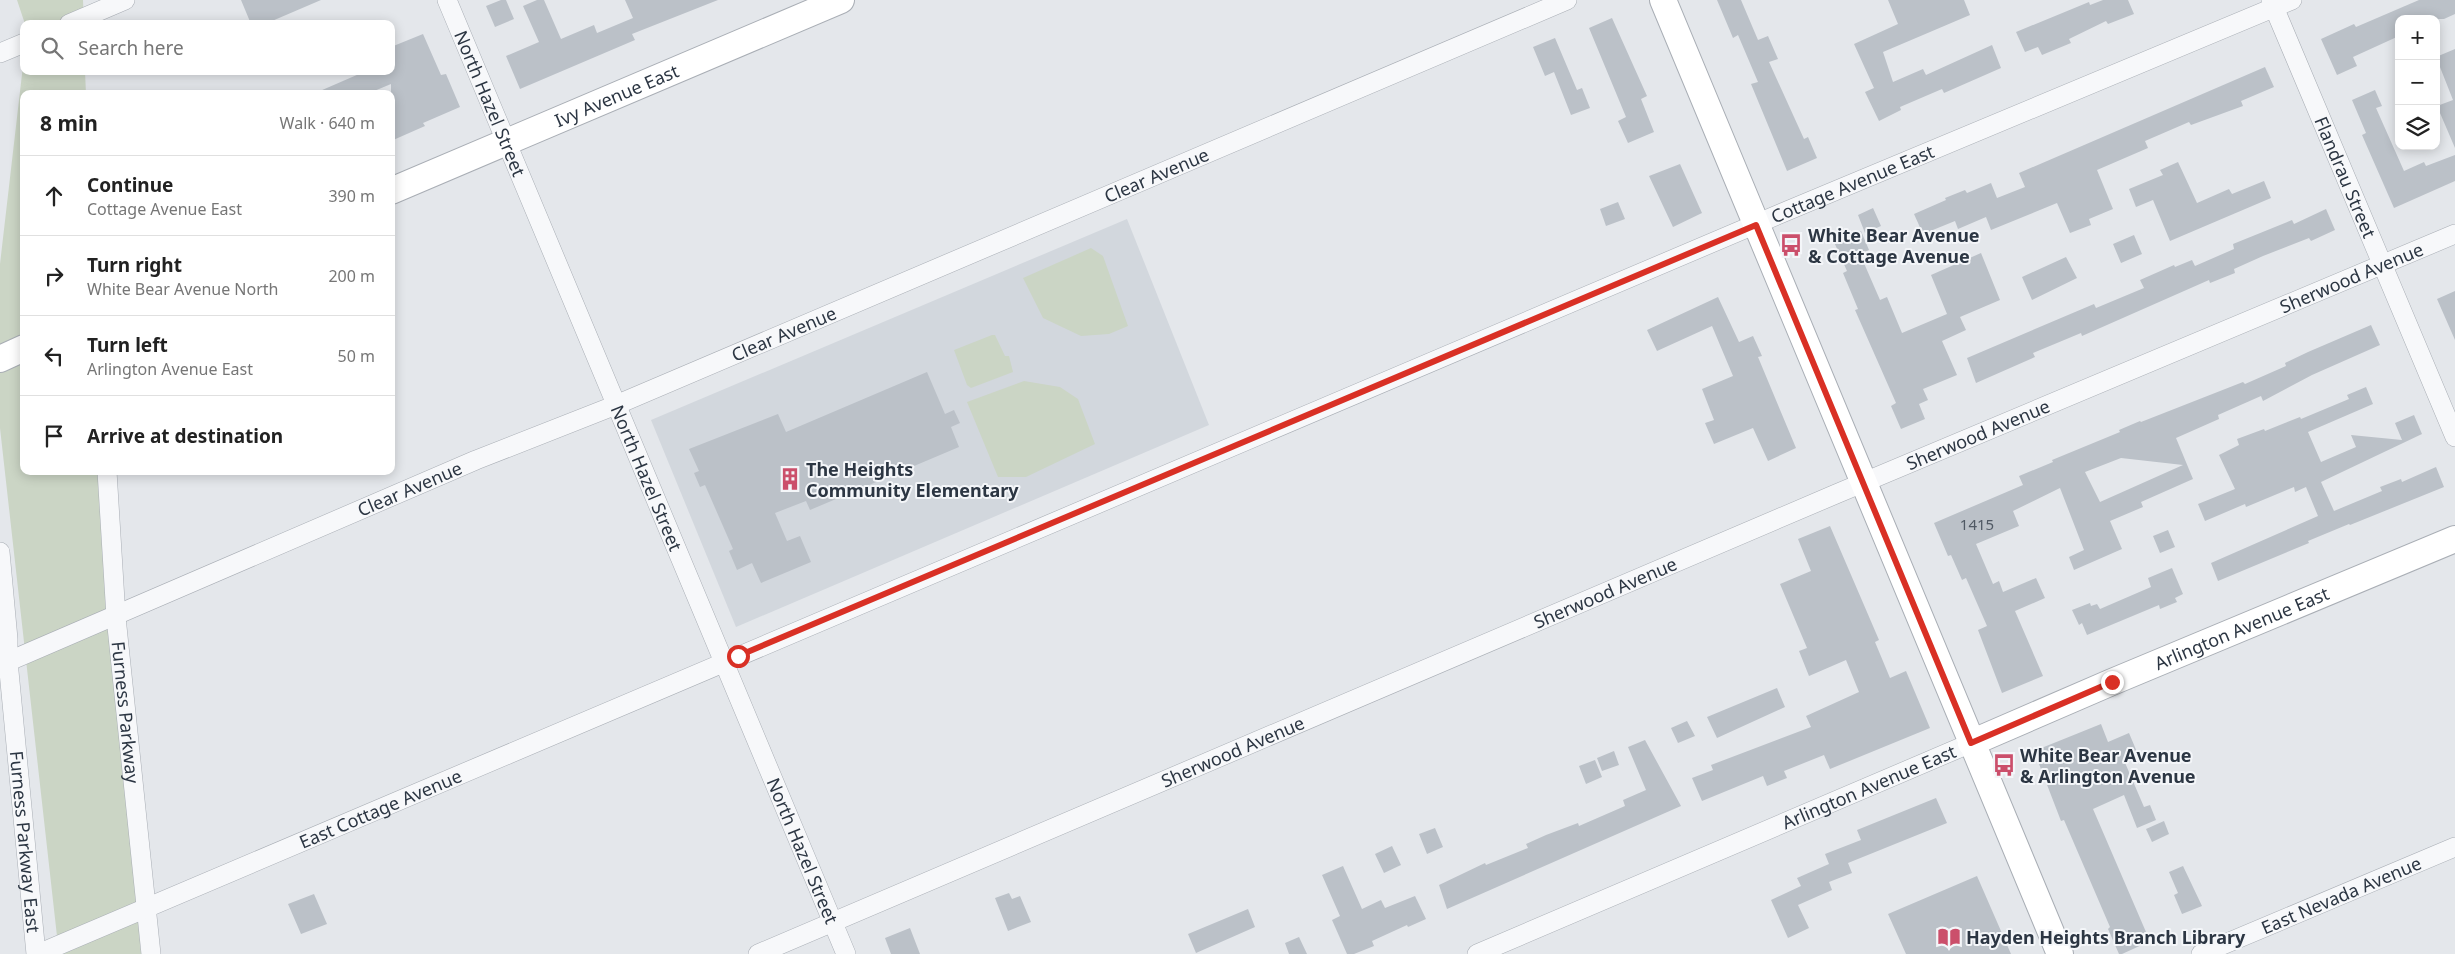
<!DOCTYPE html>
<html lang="en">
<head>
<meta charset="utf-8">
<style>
  body { margin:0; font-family:"Noto Sans",sans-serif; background:#f2f2f2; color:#222 }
  .controls { position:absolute; right:15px; top:15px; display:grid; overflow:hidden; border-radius:10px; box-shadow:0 2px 12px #0003 }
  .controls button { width:45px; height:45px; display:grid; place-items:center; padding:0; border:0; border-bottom:1px solid #e0e0e0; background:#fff; color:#222; font:25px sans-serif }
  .stop { position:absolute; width:15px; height:15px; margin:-11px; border:4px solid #d93025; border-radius:50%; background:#fff }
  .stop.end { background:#d93025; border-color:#fff; box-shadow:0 1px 5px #0008 }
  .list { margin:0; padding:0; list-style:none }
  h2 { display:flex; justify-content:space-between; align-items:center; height:65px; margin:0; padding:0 20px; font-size:21px }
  h2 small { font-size:16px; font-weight:400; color:#767676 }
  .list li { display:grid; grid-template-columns:32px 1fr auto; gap:15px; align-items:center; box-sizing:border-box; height:80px; padding:0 20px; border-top:1px solid #e0e0e0 }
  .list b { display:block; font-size:19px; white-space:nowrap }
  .list p { margin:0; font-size:16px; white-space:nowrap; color:#767676 }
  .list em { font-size:16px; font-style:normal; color:#767676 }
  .icon { flex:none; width:28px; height:28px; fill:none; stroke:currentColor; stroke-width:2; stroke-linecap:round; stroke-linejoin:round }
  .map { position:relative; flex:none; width:2455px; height:954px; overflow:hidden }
  .search { position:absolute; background:#fff; box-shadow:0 2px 12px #0003; left:20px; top:20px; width:375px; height:55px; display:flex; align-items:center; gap:12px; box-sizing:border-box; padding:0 18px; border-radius:10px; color:#767676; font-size:19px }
  .panel { position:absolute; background:#fff; box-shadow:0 2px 12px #0003; left:20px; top:90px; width:375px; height:385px; border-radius:10px }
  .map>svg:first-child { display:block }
  .built { fill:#d2d7dd }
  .green { fill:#cbd5c5 }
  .building { fill:#bbc1c8; fill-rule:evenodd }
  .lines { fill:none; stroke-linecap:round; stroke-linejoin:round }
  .street-casing { stroke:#a9aeb5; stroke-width:20 }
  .secondary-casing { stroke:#a9aeb5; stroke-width:28 }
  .street { stroke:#f7f8fa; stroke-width:19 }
  .secondary { stroke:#fff; stroke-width:26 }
  .route { stroke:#d93025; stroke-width:6 }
  .labels { text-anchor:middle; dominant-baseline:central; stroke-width:4; stroke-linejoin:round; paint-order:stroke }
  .number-label { font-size:15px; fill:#505964 }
  .street-label { font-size:18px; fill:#2c3643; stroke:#f4f6f9 }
  .poi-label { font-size:18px; font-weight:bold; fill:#2c3643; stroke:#f4f6f9; text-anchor:start }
</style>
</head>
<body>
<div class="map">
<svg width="2455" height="954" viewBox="0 0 2455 954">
  <rect width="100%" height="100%" fill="#e4e7eb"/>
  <path class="built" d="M1127,219L1209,425L736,627L651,420Z"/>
  <path class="green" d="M17,0H83L84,24H25Z
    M24,57V71H85L86,94H24V471H105L141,954H59L0,428V264Z
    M1091,248L1103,256L1128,326L1109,334L1081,336L1043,318L1023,278Z
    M992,335H995L1005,356H1009L1013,372L971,388L967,385L954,350Z
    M1024,381L1060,387L1078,399L1095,444L1026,477H998L967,402Z"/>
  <path class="building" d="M241,0H321L265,24H251Z
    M501,0H506L514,19L495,27L486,6Z
    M537,0H544L561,39L594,25L597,33L633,18L625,0H718L632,34L635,40L520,89L506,56L539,42L523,6Z
    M1717,0H1741L1758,40L1768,36L1778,59L1769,62L1804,139L1808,137L1817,158L1787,171L1751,84L1758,82L1738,35L1733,38Z
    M1888,0H1964L1970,15L1883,52L1893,82L1923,69L1926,75L1992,45L2001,68L1944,93L1942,89L1900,107L1901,110L1879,121L1865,92L1874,88L1854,44L1898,24Z
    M2103,0H2128L2134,14L2108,24L2106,21L2069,39L2071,43L2042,55L2038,47L2025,52L2016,32L2089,2L2090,5Z
    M2419,0H2455V14L2444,19H2399V36L2353,57L2357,66L2337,75L2321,39L2354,24L2356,27Z
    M1612,18L1647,96L1641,99L1654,132L1628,143L1618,121L1626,117L1589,28Z
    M423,34L441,75L446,74L460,107L423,123L425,126L391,141V84L367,94H313L366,71H391V47Z
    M1555,38L1577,90L1582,88L1590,108L1571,115L1554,72L1545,76L1533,47Z
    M2455,49V148L2437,106L2453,100L2436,57Z
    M2265,67L2274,87L2241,101L2243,106L2191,125L2189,122L2145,141L2148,148L2097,170L2113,209L2089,219L2091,225L2070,233L2057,203L1991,230L1986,217L1958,229L1955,221L1923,234L1914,214L1946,200L1945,198L1965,190L1967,193L1991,183L1997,198L2025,187L2019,173Z
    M2375,90L2382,106L2376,108L2404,171L2424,162L2426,166L2455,155V181L2394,208L2362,135L2366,133L2352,100Z
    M2178,162L2197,203L2229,189L2232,194L2264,181L2271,198L2170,241L2153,200L2136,207L2129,189L2163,175L2160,170Z
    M1680,164L1702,213L1673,227L1649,176Z
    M1618,202L1625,219L1606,226L1600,209Z
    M1873,208L1881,226L1865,233L1858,215Z
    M2326,209L2335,230L2311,241L2309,238L2263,256L2234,269L2235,273L2210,283L2209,280L2082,336L2081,333L2033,353L2035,357L1976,383L1967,358L2094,304L2096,308L2144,288L2140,280L2174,265L2175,267L2192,260L2195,266L2234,249L2233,244L2292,220L2294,224Z
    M1861,231L1869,250L1860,254L1880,300L1887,297L1902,333L1947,314L1931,275L1981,253L2000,300L1960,317L1966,330L1942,341L1957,375L1923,389L1928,400L1919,404L1925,419L1901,429L1891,406L1896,403L1855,310L1858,309L1843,273L1847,271L1834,242Z
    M2134,235L2142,254L2121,263L2113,244Z
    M2066,257L2077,278L2032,300L2022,277Z
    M2455,291V340L2437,299Z
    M1718,297L1739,342L1753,336L1762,356L1758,357L1796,448L1768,461L1753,428L1714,444L1705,423L1714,420L1702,389L1733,376L1712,326L1657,351L1647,330Z
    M2371,325L2380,345L2312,375L2263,401L2261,396L2218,415L2219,419L2176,438L2193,479L2141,502L2143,507L2110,521L2122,549L2074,570L2069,557L2084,550L2060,488L2013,511L2019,526L1976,544L1993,584L1999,581L2003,592L2036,578L2045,598L2015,611L2043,676L2002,693L1978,630L1987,626L1966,578L1962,580L1951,555L1948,556L1934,523L2023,485L2019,476L2053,462L2052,460L2120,432L2119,430L2140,421L2141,422L2243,382L2245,384L2286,366L2285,363L2308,352ZM2121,458L2183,465L2100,502L2085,472Z
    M927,372L945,414L954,410L960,423L951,427L959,447L810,510L806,501L775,513L787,541L800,536L811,562L761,583L752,563L737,570L729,551L733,549L705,485L700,487L694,473L699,471L689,449L778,414L786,432Z
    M2366,387L2373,404L2308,432L2321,462L2356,447L2351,435L2402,440L2395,423L2414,415L2422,434L2321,482L2334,511L2382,491L2380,487L2401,479L2402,482L2436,467L2444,487L2350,525L2349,524L2308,541L2309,543L2218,581L2211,563L2318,516L2306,487L2295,492L2294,487L2246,507L2245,504L2205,521L2198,504L2235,489L2219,455L2239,445L2237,439L2264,429L2265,431L2300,417L2301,419L2349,399L2347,395Z
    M1830,526L1879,640L1875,642L1890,678L1906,671L1930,728L1830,769L1824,755L1784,771L1787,778L1767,786L1763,776L1702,801L1692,778L1713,770L1711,765L1811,727L1806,716L1859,692L1846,660L1809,676L1799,651L1807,648L1780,584L1811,571L1798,539Z
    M2168,530L2175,547L2160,553L2153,536Z
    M2172,568L2183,594L2175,598L2177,602L2160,609L2159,605L2087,635L2082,623L2079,625L2072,610L2090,603L2091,606L2097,604L2100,609L2151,587L2148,578Z
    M1777,688L1785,707L1717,738L1707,717Z
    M1687,721L1695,736L1678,743L1671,728Z
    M2101,724L2108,742L2129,733L2137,752L2123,758L2144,807L2150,805L2156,820L2137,828L2124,795L2093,809L2146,932L2140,935L2144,944L2122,954H2119L2108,929L2110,927L2064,820L2061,821L2034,751Z
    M1645,740L1681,806L1447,909L1439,885L1485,863L1486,865L1528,848L1526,844L1546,835L1578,823L1579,826L1625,806L1623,800L1646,790L1628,747Z
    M1614,751L1619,765L1602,771L1597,758Z
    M1595,760L1602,777L1586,784L1579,766Z
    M1936,798L1947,823L1848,863L1852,873L1829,882L1832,890L1798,905L1809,928L1788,938L1771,900L1801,886L1797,878L1829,864L1825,854L1861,840L1857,830Z
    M2164,821L2169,834L2152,842L2146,829Z
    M1435,828L1443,847L1427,854L1419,834Z
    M1392,846L1401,865L1384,873L1375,854Z
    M1343,866L1362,909L1381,900L1385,908L1415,896L1426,919L1408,927L1407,925L1372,941L1374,946L1354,954H1347L1332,920L1340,916L1322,875Z
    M2183,866L2202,906L2182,914L2174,895L2178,893L2169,872Z
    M1977,876L2011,954H1906L1888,914Z
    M1009,893L1012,899L1020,896L1031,922L1008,931L995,898Z
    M314,894L327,924L301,934L288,904Z
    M1248,909L1255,927L1196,953L1188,934Z
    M910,928L920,954H891L885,938Z
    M1299,937L1307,954H1289L1285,943Z"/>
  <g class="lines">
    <defs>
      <g id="street">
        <path id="s1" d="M447,0L846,954"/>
        <path id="s2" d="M2271,0L2455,437"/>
        <path d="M69,24L125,0"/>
        <path d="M0,53L24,43"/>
        <path id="s3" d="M107,471L116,617L151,954"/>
        <path id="s4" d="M0,552L8,639V661L36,954"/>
        <path id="s5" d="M0,665L476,460L616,405L1567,0"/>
        <path id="s6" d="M38,954L1782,213L2292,0"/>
        <path id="s7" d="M758,954L1836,494L2455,234"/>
        <path id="s8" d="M1477,954L1971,743"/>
        <path id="s9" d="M2201,954L2455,847"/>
      </g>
      <g id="secondary">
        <path d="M1663,0L2060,954"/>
        <path id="s10" d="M391,191L841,0"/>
        <path d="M0,359L24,348"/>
        <path id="s11" d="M1971,743L2112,682L2455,539"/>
      </g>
    </defs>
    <use href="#street" class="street-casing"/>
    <use href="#secondary" class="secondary-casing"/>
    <use href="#street" class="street"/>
    <use href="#secondary" class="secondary"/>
  </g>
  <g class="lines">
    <path class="route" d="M738,656L1756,225L1971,743L2112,682"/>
  </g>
  <defs>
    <symbol id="bus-bare" viewBox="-9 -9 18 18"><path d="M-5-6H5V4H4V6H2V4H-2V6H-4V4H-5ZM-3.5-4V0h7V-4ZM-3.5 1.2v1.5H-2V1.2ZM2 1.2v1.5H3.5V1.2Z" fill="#cb4f6b" stroke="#f4f6f9" stroke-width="2.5" paint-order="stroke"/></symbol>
    <symbol id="building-bare" viewBox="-9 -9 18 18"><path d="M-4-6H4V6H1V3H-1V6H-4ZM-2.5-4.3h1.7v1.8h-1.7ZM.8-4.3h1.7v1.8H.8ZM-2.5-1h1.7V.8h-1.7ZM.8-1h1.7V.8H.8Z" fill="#cb4f6b" stroke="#f4f6f9" stroke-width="2.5" paint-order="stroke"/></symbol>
    <symbol id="library-bare" viewBox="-9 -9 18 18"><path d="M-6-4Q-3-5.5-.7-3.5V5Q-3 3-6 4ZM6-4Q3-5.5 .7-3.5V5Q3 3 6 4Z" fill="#cb4f6b" stroke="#f4f6f9" stroke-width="2.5" paint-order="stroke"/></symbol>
  </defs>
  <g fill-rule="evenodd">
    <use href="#bus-bare" x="1775" y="229" width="32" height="32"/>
    <use href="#building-bare" x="774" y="463" width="32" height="32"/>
    <use href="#bus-bare" x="1988" y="749" width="32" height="32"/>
    <use href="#library-bare" x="1933" y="921" width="32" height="32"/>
  </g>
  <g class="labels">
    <g class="number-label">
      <text x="1977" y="524">1415</text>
    </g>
    <g class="street-label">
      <text stroke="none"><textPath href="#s10" startOffset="245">Ivy Avenue East</textPath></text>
      <text stroke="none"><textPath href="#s1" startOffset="112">North Hazel Street</textPath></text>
      <text stroke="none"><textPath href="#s5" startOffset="1256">Clear Avenue</textPath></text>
      <text stroke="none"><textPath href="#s2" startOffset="192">Flandrau Street</textPath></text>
      <text stroke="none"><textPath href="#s6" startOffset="1971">Cottage Avenue East</textPath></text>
      <text stroke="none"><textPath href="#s7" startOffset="1731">Sherwood Avenue</textPath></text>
      <text stroke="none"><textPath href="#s5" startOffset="851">Clear Avenue</textPath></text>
      <text stroke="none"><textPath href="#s7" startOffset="1326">Sherwood Avenue</textPath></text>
      <text stroke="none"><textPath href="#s1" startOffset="518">North Hazel Street</textPath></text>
      <text stroke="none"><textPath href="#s5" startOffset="446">Clear Avenue</textPath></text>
      <text stroke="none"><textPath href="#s7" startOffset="921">Sherwood Avenue</textPath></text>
      <text stroke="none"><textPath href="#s11" startOffset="294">Arlington Avenue East</textPath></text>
      <text stroke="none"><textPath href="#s3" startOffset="242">Furness Parkway</textPath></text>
      <text stroke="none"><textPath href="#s7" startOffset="516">Sherwood Avenue</textPath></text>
      <text stroke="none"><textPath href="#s8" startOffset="426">Arlington Avenue East</textPath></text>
      <text stroke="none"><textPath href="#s6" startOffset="372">East Cottage Avenue</textPath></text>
      <text stroke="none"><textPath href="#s4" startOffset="291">Furness Parkway East</textPath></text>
      <text stroke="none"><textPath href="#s1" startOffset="922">North Hazel Street</textPath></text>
      <text stroke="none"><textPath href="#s9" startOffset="152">East Nevada Avenue</textPath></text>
    </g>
    <g class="poi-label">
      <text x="1808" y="235">White Bear Avenue<tspan x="1808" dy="21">&amp; Cottage Avenue</tspan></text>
      <text x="806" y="469">The Heights<tspan x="806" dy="21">Community Elementary</tspan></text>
      <text x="2020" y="755">White Bear Avenue<tspan x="2020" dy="21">&amp; Arlington Avenue</tspan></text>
      <text x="1966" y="937">Hayden Heights Branch Library</text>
    </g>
  </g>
</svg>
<div class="controls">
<button>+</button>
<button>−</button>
<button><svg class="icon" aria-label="layers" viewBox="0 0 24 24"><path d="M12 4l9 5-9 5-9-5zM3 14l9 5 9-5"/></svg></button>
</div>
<div class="stop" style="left:738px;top:656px"></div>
<div class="stop end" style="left:2112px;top:682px"></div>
<div class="search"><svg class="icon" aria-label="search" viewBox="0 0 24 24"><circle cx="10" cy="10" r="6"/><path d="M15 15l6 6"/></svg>Search here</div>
<section class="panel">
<h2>8 min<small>Walk · 640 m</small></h2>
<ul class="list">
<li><svg class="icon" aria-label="ahead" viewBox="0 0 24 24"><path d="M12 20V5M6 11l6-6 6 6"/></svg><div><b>Continue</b><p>Cottage Avenue East</p></div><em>390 m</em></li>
<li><svg class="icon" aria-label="right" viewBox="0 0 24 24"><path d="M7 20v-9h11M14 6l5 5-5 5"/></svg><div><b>Turn right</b><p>White Bear Avenue North</p></div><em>200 m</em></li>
<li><svg class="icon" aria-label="left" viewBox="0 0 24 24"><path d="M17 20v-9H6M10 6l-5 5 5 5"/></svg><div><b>Turn left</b><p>Arlington Avenue East</p></div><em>50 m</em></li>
<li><svg class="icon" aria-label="arrive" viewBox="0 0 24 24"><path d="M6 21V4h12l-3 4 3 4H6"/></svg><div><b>Arrive at destination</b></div></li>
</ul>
</section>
</div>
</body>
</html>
